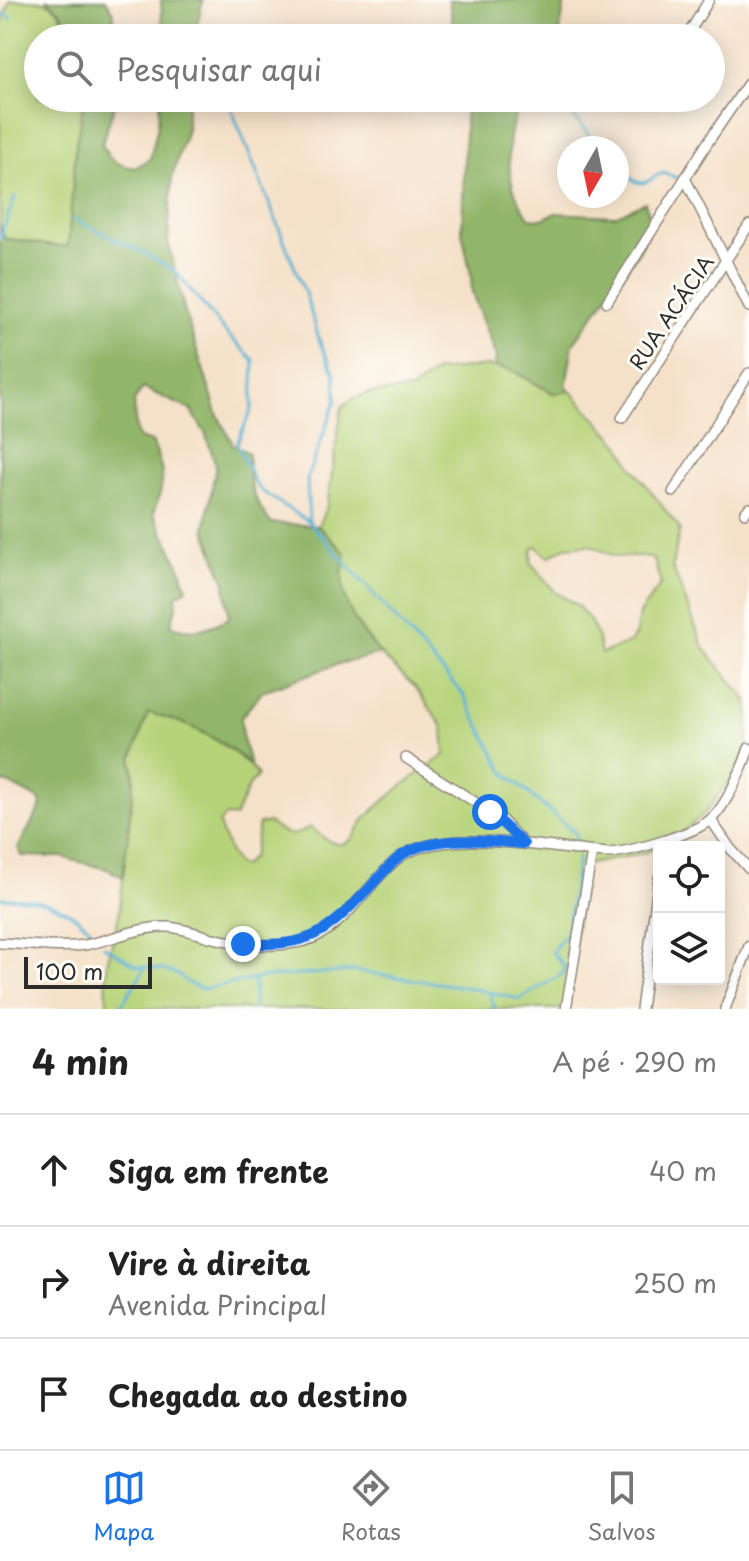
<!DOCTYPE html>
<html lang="pt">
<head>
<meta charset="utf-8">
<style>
  body { margin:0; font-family:"Playpen Sans",sans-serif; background:#f2f2f2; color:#222 }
  .controls { position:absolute; right:24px; bottom:24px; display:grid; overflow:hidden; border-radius:8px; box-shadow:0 4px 20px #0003 }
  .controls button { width:72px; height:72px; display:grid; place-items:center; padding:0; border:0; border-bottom:2px solid #e0e0e0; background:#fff; color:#222; font:40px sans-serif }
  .compass { position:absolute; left:557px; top:136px; width:72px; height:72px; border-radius:50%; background:#fff; box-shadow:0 4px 20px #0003; rotate:189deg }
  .scale { position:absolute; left:24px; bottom:20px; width:128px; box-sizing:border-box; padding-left:8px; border:4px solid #2b2b2b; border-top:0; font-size:22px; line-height:28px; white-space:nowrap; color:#2b2b2b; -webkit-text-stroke:6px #fdfcf7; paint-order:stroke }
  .stop { position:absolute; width:24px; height:24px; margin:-18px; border:6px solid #1a73e8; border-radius:50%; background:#fff }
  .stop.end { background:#1a73e8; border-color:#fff; box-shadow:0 2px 8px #0008 }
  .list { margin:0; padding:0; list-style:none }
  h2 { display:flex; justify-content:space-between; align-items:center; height:104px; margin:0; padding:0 32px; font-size:34px }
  h2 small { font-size:26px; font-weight:400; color:#767676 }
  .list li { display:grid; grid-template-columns:52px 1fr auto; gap:24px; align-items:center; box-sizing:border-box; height:112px; padding:0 32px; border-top:2px solid #e0e0e0 }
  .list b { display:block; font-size:30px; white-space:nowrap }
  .list p { margin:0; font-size:26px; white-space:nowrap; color:#767676 }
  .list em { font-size:26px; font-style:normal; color:#767676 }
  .icon { flex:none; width:44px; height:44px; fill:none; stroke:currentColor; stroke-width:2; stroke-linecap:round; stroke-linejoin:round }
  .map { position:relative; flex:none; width:749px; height:1009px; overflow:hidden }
  .search { position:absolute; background:#fff; box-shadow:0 4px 20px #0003; left:24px; right:24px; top:24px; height:88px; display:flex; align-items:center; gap:20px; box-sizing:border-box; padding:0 28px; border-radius:44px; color:#767676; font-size:30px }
  .sheet { height:440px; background:#fff }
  nav { display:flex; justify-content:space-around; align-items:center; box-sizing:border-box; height:112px; border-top:2px solid #e0e0e0; background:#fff; font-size:22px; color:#767676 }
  nav a { display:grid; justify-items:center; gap:4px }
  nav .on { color:#1a73e8 }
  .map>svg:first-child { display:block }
  .green { fill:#b7d379; stroke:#717f52; stroke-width:2; fill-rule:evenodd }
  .forest { fill:#91b569; stroke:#5e704a; stroke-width:2; fill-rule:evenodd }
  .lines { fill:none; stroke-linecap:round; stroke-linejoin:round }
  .stream { stroke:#54b0d2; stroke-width:3 }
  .minor-casing { stroke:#90867a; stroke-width:12 }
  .minor { stroke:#fff; stroke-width:9 }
  .route { stroke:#1a73e8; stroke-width:10 }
  .labels { text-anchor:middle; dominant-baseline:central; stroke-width:6; stroke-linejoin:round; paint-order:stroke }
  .street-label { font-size:20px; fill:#2b2b2b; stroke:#fdfcf7 }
</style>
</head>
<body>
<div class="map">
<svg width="749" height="1009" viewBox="0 0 749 1009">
  <rect width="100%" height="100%" fill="#fdfcf7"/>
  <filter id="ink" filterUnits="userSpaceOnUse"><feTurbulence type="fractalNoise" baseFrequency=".0125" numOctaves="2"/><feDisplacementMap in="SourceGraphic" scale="16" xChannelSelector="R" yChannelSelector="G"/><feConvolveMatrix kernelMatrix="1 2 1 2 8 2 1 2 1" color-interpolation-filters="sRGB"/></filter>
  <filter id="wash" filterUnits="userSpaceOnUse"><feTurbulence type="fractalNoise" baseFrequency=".006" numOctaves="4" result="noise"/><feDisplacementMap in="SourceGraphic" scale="32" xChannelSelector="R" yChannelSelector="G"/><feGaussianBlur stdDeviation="1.8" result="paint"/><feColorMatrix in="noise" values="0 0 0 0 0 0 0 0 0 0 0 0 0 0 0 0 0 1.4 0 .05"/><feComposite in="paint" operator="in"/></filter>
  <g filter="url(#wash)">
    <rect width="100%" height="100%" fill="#f5e1c9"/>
    <path class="green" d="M10,0C54,0 54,0 74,38H38V98H84L76,144L68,246C46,248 27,239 5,239L0,224V29Z
      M488,366L511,370L555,394L570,390L620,445L633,468L680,529L672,566L704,648L749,703L748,747L732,777L704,814L669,844L644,853L585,865L565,1009H107L106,968L119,915L134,778L132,759L148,712C189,722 231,743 258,775L249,786L235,817L225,816L219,824L230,853L238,865L243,866L253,856L259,824L269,823C286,836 292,839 310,827C318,833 331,846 342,844C356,841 358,825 367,817C391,793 417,774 445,755L443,727L415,687L378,652L346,608L342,587V566L346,554L318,526L327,506L342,407L352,399L369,393L411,390L436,371ZM589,545C600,548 610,557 621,557C634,558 642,552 654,560L661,584L639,614L636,633L631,642L601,654L597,635L590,620L577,605L555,592L531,563L532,549L536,546L548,557L566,547Z"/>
    <path class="forest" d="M47,0H105L113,11L117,38H74L60,11Z
      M161,0H203L194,38H163Z
      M449,0H565L559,38H455Z
      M84,98H117L102,144C110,161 117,165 135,168L150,159L158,125L160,98H187V129L172,177L168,242L185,313L218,416L233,444L249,453C247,482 253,500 271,523L318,526L346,554C333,593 355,626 381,654L335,665L263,691L241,717L242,735L250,765C223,740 184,720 148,713L132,759L134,778L123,877L107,869L61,857L22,856L18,848L41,806L40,800L8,783L0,782V224L5,239C27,239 46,248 68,246L76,144ZM143,388L191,410L205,433L216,465L205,529L225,583L229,618C210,628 191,635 171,625L177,605L176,596L187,589L180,567L153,513C166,482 165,472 152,442L139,438L136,431L134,401Z
      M466,98H529C505,115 505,170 516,195C519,203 525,210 529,218L542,219L555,213L615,216L645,202L651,221L640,250L573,344L566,386L570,390L555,394L511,370L495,367L496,357L472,293L471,275L462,232Z"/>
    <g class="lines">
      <path class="stream" d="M0,12L12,18
        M227,98L305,293L321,345L335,374L336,400L307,479L309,522
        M567,109L587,132L593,148
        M617,165L636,182L644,183L662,173L681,179
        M73,219L142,252L175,271L227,334L254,360L252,409L237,443L256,485L263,492L309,522L463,694L504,772L575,833L577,844
        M0,239L15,197
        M0,898C35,897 73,906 95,935
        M104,946L137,966L164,970L179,975L188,983L202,989L267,977L355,971L465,987L520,999L564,973V966L552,952L567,932L578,858
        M254,980V1009
        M491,993L490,997L496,1009
        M119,1009L145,968"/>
    </g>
  </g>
  <g filter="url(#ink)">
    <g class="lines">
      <defs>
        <path id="minor" d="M686,38L709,0
          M685,178L749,307
          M607,302L708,142L749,82
          M622,418L749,225
          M673,492L749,373
          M745,513L749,508
          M406,758L500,818L524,844
          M711,820L730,848L749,869
          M0,943C27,944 58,949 85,945C112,940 139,926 168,927C181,928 196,933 209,937C240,945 273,949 305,941C343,930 366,886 395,861C438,823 554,850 608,853C631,852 693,834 710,820C726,807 743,767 749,748
          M566,1009L592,852
          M641,1009L659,877
          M725,1009L749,946"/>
      </defs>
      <use href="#minor" class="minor-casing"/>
      <use href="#minor" class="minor"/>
    </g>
  </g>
  <g class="lines" filter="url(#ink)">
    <path class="route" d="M243,944C314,946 324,935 371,886C381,876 390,863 402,855C437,834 485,841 524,844L490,812"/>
  </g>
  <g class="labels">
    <g class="street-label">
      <text transform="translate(671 312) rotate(-56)">RUA ACÁCIA</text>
    </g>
  </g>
</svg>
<div class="controls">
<button><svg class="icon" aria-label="locate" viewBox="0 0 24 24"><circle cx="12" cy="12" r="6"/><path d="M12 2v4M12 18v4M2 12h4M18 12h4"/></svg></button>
<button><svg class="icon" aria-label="layers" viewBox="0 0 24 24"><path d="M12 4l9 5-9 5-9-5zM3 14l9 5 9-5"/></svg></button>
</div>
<svg class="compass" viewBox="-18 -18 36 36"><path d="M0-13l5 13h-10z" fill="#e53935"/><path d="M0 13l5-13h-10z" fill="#767676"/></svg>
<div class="scale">100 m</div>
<div class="stop" style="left:490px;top:812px"></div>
<div class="stop end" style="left:243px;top:944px"></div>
<div class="search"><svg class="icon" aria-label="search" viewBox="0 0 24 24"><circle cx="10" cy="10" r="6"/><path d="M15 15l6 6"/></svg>Pesquisar aqui</div>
</div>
<section class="sheet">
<h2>4 min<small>A pé · 290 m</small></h2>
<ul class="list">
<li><svg class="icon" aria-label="ahead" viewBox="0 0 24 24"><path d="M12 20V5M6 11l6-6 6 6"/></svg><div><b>Siga em frente</b></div><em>40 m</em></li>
<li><svg class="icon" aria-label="right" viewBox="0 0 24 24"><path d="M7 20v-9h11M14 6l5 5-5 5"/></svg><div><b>Vire à direita</b><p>Avenida Principal</p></div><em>250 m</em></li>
<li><svg class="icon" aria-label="arrive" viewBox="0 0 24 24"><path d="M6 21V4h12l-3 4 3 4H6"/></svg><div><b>Chegada ao destino</b></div></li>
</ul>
</section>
<nav>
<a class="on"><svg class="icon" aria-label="map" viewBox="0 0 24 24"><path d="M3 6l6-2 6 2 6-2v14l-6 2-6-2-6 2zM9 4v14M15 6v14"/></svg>Mapa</a>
<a><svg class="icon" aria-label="directions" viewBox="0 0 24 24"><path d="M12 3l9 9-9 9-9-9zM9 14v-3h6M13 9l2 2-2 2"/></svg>Rotas</a>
<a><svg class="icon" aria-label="saved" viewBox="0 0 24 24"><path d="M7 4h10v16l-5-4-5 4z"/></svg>Salvos</a>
</nav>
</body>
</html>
